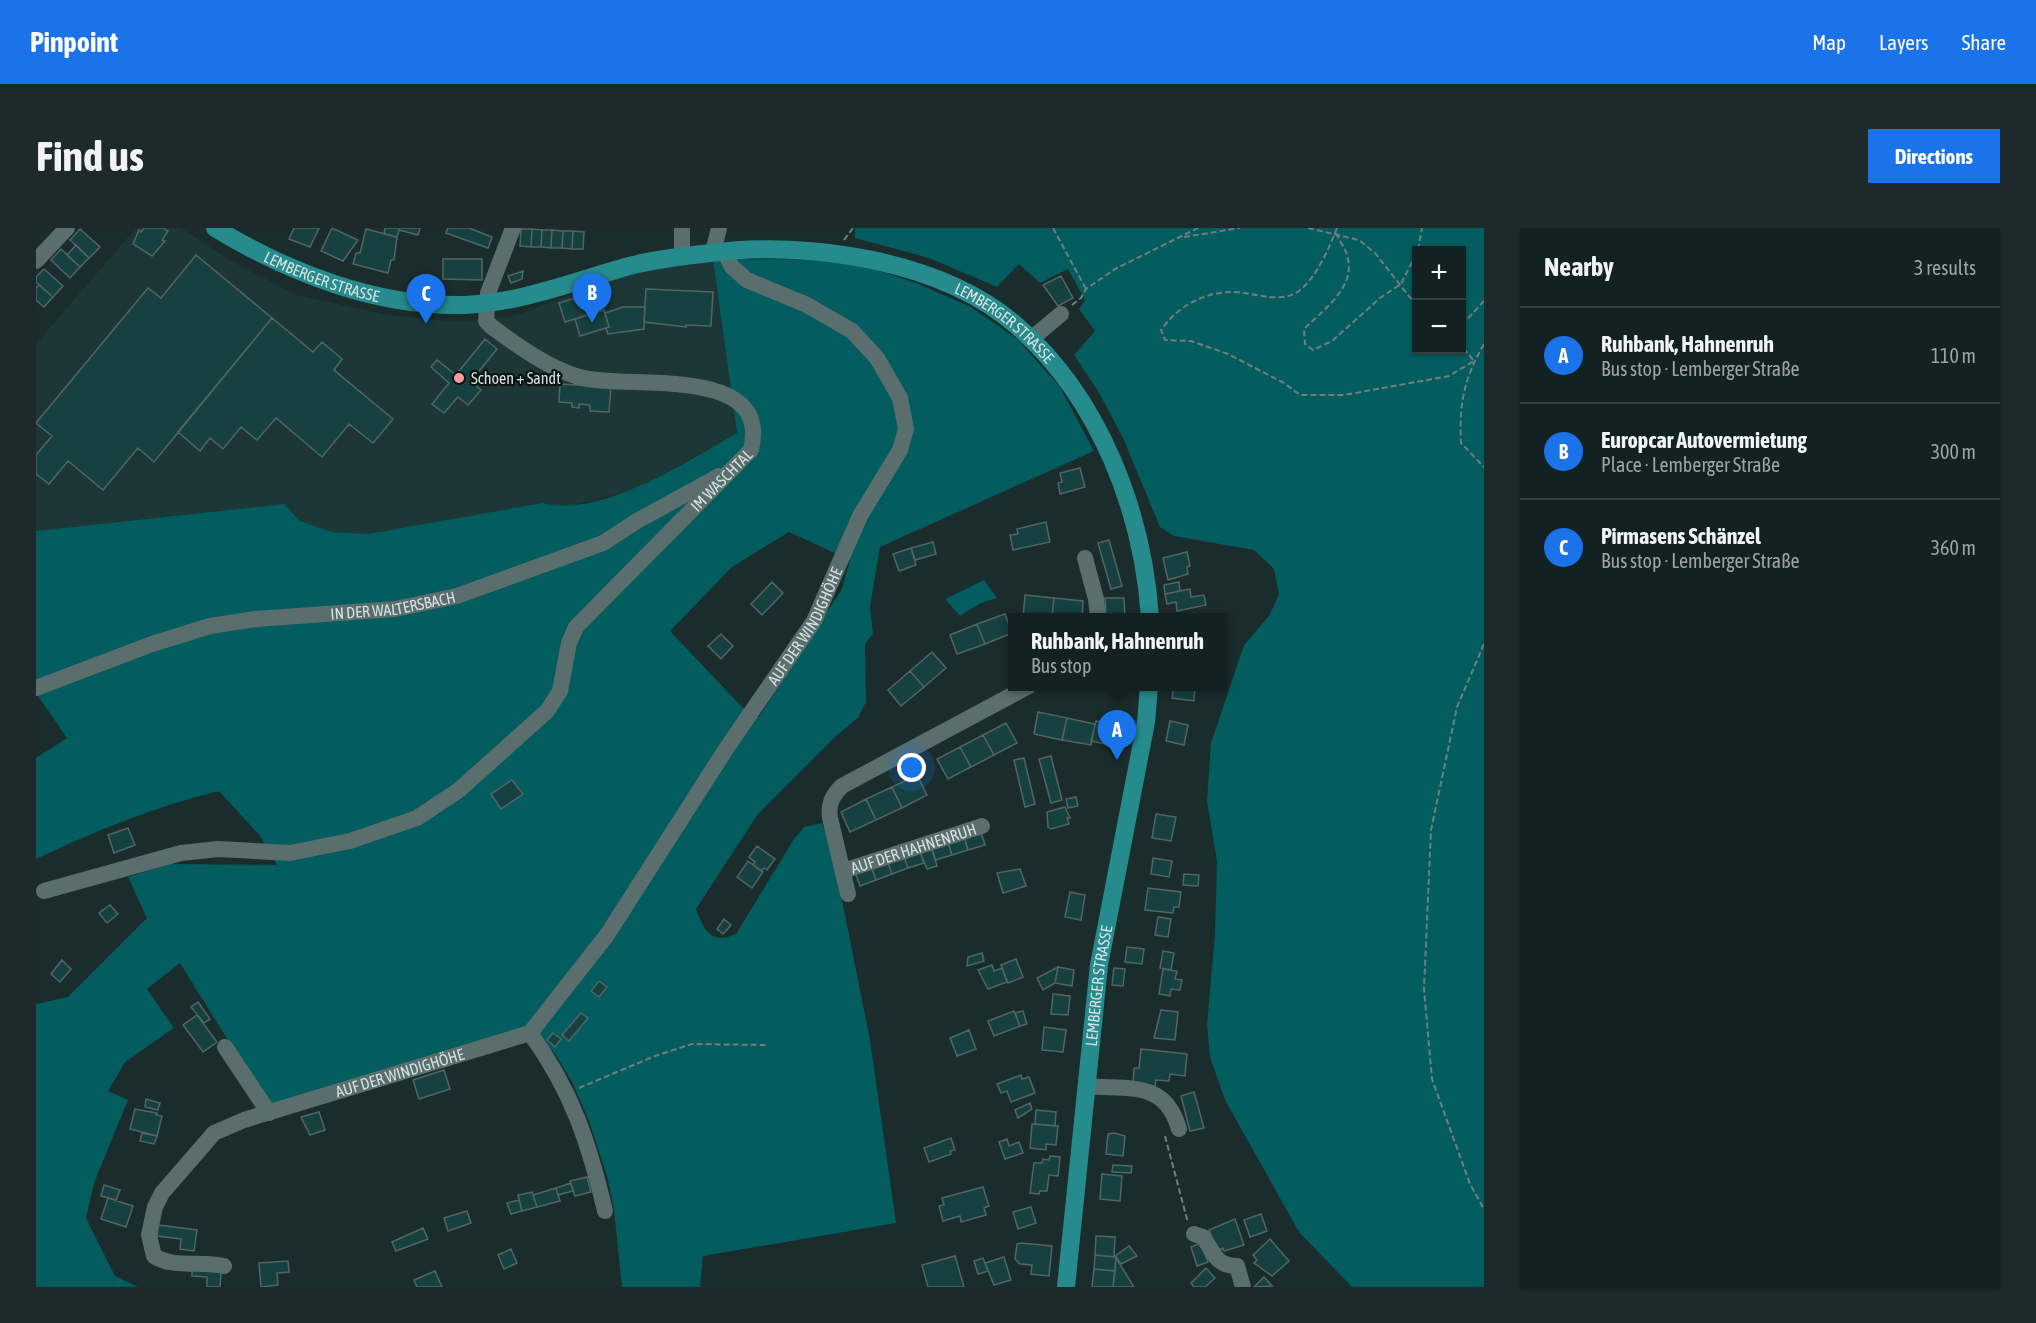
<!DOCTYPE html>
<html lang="en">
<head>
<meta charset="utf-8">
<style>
  body { margin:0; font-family:"Asap Condensed",sans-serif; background:#1d292a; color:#f1f3f6 }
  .controls { position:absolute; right:18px; top:18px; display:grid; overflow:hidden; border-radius:0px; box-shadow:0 2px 4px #0004 }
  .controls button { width:54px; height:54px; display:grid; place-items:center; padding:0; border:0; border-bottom:2px solid #333e40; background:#142122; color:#f1f3f6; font:30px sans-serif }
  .you { position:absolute; left:876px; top:540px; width:21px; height:21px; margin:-15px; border:4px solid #fff; border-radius:50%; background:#1a73e8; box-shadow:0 0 0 9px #1a73e833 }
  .badge { display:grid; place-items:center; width:39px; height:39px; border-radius:50%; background:#1a73e8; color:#fff; font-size:20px; font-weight:700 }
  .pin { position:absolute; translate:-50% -50px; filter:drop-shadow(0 2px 3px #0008) }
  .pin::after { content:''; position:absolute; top:32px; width:21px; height:18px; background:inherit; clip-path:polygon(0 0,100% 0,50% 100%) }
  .popup { position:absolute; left:972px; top:385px; width:219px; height:78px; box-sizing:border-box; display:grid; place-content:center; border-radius:0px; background:#142122; filter:drop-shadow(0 2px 4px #0005); font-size:20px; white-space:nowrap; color:#9da3a5 }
  .popup b { font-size:22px; color:#f1f3f6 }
  .popup::after { content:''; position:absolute; left:50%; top:100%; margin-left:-12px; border:12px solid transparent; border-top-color:#142122 }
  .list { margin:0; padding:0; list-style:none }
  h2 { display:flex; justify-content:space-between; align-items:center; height:78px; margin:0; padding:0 24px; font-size:26px }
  h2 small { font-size:20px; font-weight:400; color:#9da3a5 }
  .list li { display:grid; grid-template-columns:39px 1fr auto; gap:18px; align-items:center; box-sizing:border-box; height:96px; padding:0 24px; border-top:2px solid #333e40 }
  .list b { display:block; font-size:22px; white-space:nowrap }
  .list p { margin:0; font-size:20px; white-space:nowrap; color:#9da3a5 }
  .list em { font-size:20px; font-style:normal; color:#9da3a5 }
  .map { position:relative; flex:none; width:1448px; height:1059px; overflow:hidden; border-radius:0px }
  header { display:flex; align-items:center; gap:36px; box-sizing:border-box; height:84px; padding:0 30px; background:#1a73e8; color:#fff }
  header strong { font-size:28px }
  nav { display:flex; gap:33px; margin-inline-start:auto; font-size:21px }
  .intro { display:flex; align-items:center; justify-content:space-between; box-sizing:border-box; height:144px; padding:0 36px }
  h1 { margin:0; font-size:42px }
  .button { padding:15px 27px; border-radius:0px; background:#1a73e8; color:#fff; font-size:21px; font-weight:700 }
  main { display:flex; gap:36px; padding:0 36px }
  aside { flex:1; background:#142122; border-radius:0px; box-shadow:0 2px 4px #0004 }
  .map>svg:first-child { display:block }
  .built { fill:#1d3737 }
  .green { fill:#035c5d; fill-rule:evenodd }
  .building { fill:#174141; stroke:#526565; stroke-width:1.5 }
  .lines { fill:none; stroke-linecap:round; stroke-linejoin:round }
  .path { stroke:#717e7f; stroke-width:2; stroke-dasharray:6 3; stroke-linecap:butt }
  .minor { stroke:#5b6e6e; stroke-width:16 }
  .major { stroke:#258b8c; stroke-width:18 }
  .poi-dot { fill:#f59b9f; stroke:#0c1313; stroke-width:2 }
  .labels { text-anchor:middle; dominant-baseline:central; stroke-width:4.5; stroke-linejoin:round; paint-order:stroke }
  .street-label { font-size:16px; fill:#d6e0e0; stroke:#0c1313 }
  .poi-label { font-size:16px; fill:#d6e0e0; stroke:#0c1313; text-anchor:start }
</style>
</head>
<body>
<header>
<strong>Pinpoint</strong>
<nav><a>Map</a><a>Layers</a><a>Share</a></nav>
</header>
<div class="intro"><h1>Find us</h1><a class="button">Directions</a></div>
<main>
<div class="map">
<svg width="1448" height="1059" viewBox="0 0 1448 1059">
  <rect width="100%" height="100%" fill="#1b2c2d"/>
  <path class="built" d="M100,0H145L195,33L261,67L352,87L423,94L478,88L586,47L677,31L701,205L603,260L526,280L506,275L332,306L296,304L264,293L248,276L0,303V116Z"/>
  <path class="green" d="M819,0H1448V1059H1316L1263,1004L1189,872L1174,829L1171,797L1179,705L1181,633L1171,573L1175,515L1208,417L1233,388L1243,367L1238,341L1218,322L1138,308L1124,299L1087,210L1062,163L1038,127L1059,103L1043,81L1049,72L1032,41L1004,55L983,36L961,59L893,30L819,10ZM1380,22H1426V122H1380Z
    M677,31L811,32L880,55L935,79L981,111L1024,159L1058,223L844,319L834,379L837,406L829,416L830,474L822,490L800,508L722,586L660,681C669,703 675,717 700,706L758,611L768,599L786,595L797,627L834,812L860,995L667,1028L664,1059H586L578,981L571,948L553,893L536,854L521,829L506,809L490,802L234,880L144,735L111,761L138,800L89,834L72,863L92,872L58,955L50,990L79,1048L102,1059H0V776L32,769L111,690L92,649L134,636L241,637L224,608L183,563C118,579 61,602 0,631V530L31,510L0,465V303L248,276L264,293L296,304L332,306L506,275C567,290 649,234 701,205ZM753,304L814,332L806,361L723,489L706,479L634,403L696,339Z
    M948,352L961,370L945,375L924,388L909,371Z"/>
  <path class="building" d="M108,0H127L132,3L126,12L129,13L116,28L97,16L103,2L105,4Z
    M258,0H283L274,19L253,11Z
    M296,0L322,12L307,33L285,23Z
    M349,0H384L382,7L363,2L361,9L348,6Z
    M412,0H433L456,9L452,20L410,5Z
    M44,1L64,19L53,30L34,12Z
    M330,1L361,9L358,32H355L352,45L317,36L320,25H324Z
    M485,1H496L495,19L484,18Z
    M496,1L506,2L505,19H495Z
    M506,2H516L515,20L505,19Z
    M516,2L527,3L526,20H515Z
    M527,3H537L536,21L526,20Z
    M537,3L548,4L547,21H536Z
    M40,17L53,30L44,39L31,27Z
    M25,21L44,39L34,50L15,32Z
    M160,27L236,90L118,234L102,220L67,262L32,233L13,256L0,246V227L16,208L0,195L112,60L125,70Z
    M407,31H446V52L407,51Z
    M8,41L27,58L17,69L0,54V49Z
    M487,43L486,51L475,55L472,48Z
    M1025,48L1037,70L1022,78L1007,57Z
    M3,57L17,69L8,79L0,72V60Z
    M610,61L677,64L675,98L650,97V99L608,94Z
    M552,66L558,85L529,94L523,75Z
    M587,79H609L608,101L572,106L570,100L573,99L569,85Z
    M568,82L573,99L544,108L539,91Z
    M236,90L277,124L286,114L306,131L298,142L357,191L337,215L313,196L286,229L240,190L221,212L205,199L187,221L174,210L164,223L142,204Z
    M449,111L461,121L435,153L445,162L432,177L422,169L408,185L396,176L413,155L395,139L401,132L420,147Z
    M524,156L575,159L573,184L554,183V177L543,176V180L536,179V175L523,174Z
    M1044,240L1049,259L1024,266L1022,255L1026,254L1024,245Z
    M1010,294L1014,314L977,322L974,307L982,306L981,301Z
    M1073,312L1086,358L1075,361L1062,315Z
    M897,314L900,326L879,332L875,320Z
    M875,320L880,337L863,343L857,326Z
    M1151,324L1154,338L1151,339L1152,346L1132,352L1127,330Z
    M736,354L747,365L726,387L715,376Z
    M1143,354L1144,363L1129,366L1128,357Z
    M1154,361L1155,369L1168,367L1170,377L1141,383L1140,374L1131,376L1129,366Z
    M989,367L1018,370L1016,390H987Z
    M1018,370L1047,373L1046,390H1016Z
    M1069,370H1088L1089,390H1070Z
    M969,386L976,405L949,416L941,396Z
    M941,396L949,416L921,426L914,407Z
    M685,406L697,418L685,431L672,418Z
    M896,424L910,440L888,459L874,443Z
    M874,443L888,459L865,478L852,462Z
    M1138,458H1159L1158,473L1136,470Z
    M1002,484L1031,490L1026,512L998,506Z
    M1031,490L1059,496L1055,517L1026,512Z
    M1060,493L1088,498L1083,519L1055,513Z
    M1134,493L1152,497L1148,517L1130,513Z
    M970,495L981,515L958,527L947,507Z
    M947,507L958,527L935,539L924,519Z
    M924,519L935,539L912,551L901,531Z
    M1015,528L1026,572L1015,575L1003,531Z
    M988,530L999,576L989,579L978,532Z
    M881,547L891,567L866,580L856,559Z
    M476,552L487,566L465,581L455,566Z
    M856,559L866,580L840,592L830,571Z
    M1040,569L1042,578L1032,580L1030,571Z
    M830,571L840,592L814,604L805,584Z
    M1029,579L1034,590H1031L1033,596L1015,601L1012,599L1011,584Z
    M1120,586L1140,589L1135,613L1116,610Z
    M92,600L99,617L78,625L72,607Z
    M945,604L949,617L932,622L928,609Z
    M928,609L932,622L916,627L912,614Z
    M912,614L916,627L899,632L895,619Z
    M721,618L739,631L731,642L728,640L725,643L717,637L719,634L713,629Z
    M896,620L901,638L891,641L884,624Z
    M883,621L888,635L872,640L867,626Z
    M867,626L872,640L856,646L851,632Z
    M1117,630L1136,633L1133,649L1115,646Z
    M851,632L856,646L840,652L835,638Z
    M712,633L727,644L716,660L701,649Z
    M835,638L840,652L824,658L819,644Z
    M984,641L990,658L967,665L961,645Z
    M1148,646L1163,647L1162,658L1147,657Z
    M1112,660L1145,664L1143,679H1138L1137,685L1109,682Z
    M1034,664L1049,667L1045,692L1029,689Z
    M74,677L82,686L71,695L63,685Z
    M1122,689L1135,691L1132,709L1119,707Z
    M688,691L695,697L687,706L681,701Z
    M1091,719L1108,721L1106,736L1089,734Z
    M1127,723L1138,725L1135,742L1124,740Z
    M946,725L948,733L931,738L932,729Z
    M980,731L987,749L972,755L965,737Z
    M26,732L35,741L24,754L15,746Z
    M956,737L958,743L966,740L971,754L952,761L942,742Z
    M1022,739L1038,742L1036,758L1019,755Z
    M1022,739L1019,755L1007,762L1001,750Z
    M1078,740L1089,741L1087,758L1076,757Z
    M1127,741L1141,743L1139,751L1146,752L1144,762L1135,761L1134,768L1123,766Z
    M563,753L571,759L563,769L555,763Z
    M1017,766L1034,768L1032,787L1015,786Z
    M162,774L174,791L168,795L155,779Z
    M1125,782L1142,784L1139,812L1118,810Z
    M978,783L984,798L958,808L952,793Z
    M987,783L991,796L984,798L979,785Z
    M545,785L552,790L533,813L526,807Z
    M161,787L181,814L167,824L147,797Z
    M1008,799L1030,802L1027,824L1006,822Z
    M933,802L940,821L921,828L914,810Z
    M517,805L525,811L519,819L511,812Z
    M1105,821L1151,826L1149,848L1134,846L1133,853L1120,852L1119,858L1097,856L1098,840H1103Z
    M408,842L414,861L383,871L377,852Z
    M985,847L986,851L993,849L999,865L975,874L971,863L965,865L961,856Z
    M1158,864L1168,900L1154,903L1145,868Z
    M110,871L124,875L122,882L109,879Z
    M994,875L996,881L982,890L979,882Z
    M99,881L121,885L120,887L126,888L121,908L94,901Z
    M1000,882L1020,884L1019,898L999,896Z
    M283,884L289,902L274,907L265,889Z
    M996,896L1022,898L1020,917L1010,916V922L994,920Z
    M106,905L121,908L118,916L104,913Z
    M1078,905L1089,908L1087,928L1070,926L1072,906Z
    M915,910L919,922L914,923L915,926L893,934L888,920Z
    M971,911L973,918L983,914L987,925L969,931L963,914Z
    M1014,928L1024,929L1022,948L1013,947L1011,963H1004L1003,966L994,965L998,935H1006L1007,931L1013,932Z
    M1077,937L1096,938L1095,945L1076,944Z
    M1066,946L1086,948L1084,973L1064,971Z
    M551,949L555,964L539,968L534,953Z
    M535,955L537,963L522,967L520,960Z
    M68,957L84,962L80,972L65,968Z
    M947,959L953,978L948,980L950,987L925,994L924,988L907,993L903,978L908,977L906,970Z
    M520,960L524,973L501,979L497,967Z
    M496,964L501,979L486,983L482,967Z
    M72,970L97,978L90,999L65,991Z
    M483,972L486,983L475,986L471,975Z
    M995,979L1000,995L982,1001L977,984Z
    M431,983L435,995L412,1003L408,990Z
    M1225,986L1231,1003L1214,1009L1208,992Z
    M1199,991L1208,1017L1188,1023L1187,1020L1180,1023L1173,1002Z
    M122,997L161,1002L158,1023L144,1021L145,1011L121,1008Z
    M387,1000L392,1011L360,1023L356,1014Z
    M1060,1008L1079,1009L1078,1029L1059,1027Z
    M1234,1011L1253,1033L1236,1048L1218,1035L1221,1032L1217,1027Z
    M985,1015L1016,1018L1013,1048L995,1046L996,1037L984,1036L979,1031L981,1016Z
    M1165,1015L1172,1034L1161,1038L1155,1019Z
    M1093,1018L1101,1028L1085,1036L1079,1028Z
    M475,1021L481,1035L468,1041L462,1027Z
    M1059,1027L1080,1029L1079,1043L1058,1041Z
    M919,1028L928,1059H892L886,1037Z
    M968,1029L975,1052L958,1057L949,1035Z
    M947,1030L952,1043L942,1046L938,1033Z
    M1080,1030L1098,1059H1077Z
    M252,1033L253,1044L241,1045L242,1057L225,1059L223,1035Z
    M156,1038L185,1044L184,1059H171V1049L156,1048Z
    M1170,1040L1179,1050L1169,1059H1158L1155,1055Z
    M1058,1041L1079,1043L1077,1059H1056Z
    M399,1043L406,1059H381L378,1052Z
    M1228,1049L1236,1058L1219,1059H1218Z"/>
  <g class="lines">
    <path class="path" d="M1017,0L1050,61
      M1272,0L1323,12L1339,25L1380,77
      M1301,0C1293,20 1281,49 1263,63C1248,74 1226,68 1209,65C1176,60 1144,75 1125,102L1129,112L1155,113L1192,126L1248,155L1264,167H1308L1413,148L1438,133L1426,118
      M1300,5C1303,13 1311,22 1312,31C1319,60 1286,83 1268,101L1269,116L1277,122L1296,113L1344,70L1365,56L1380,26
      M1148,9L1204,0
      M808,12L817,0
      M1382,22L1386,0
      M1036,77L1045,70L1050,61L1079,41L1162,0
      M1426,97L1448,73
      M1448,116C1428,150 1423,176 1425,215L1448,239
      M1448,416L1421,479L1395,602L1388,761L1396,851L1434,956L1448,981
      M543,860L619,828L656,816L732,817
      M1129,908L1152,995"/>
    <g class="minor">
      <path d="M677,24L683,0"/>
      <path d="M646,29V0"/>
      <path d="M0,33L31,0"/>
      <path d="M995,111L1025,86"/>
      <path d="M1049,330L1060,371L1062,390"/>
      <path id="s1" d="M0,460L116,416L174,398L220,391L359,381L421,368L567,315L601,293L683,248"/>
      <path id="s2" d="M807,643L946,598"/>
      <path id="s3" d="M8,663L145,625L182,621L254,625L314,613L381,590L423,562L511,483L524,463L533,415L540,399L715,222C736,134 591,163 543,149C512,140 482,118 456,99L450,93L452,65L477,0"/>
      <path d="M812,666L794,590C792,576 796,568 806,558L993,458"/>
      <path d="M494,805C536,863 553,915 569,983"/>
      <path d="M189,819L233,885"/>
      <path d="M1051,858C1094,862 1129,852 1143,901"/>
      <path d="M1158,1006L1167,1009C1178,1024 1179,1038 1201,1038L1207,1059"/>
      <path id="s4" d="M188,1038C166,1033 136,1040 118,1028L113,1007L119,979L126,965L178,905L208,892L494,805L571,707L690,521L778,393L824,288L864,222L870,201L864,170L841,130L816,103L771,77L711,52L696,39L688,23"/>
    </g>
    <g class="major">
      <path id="s5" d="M179,0C253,45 341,79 428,77C485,75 539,53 593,38C620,31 647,28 674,25C771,12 906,32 981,98C1063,169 1107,283 1114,390"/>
      <path id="s6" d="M1030,1059L1063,737L1110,494L1113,458"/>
    </g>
  </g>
  <circle class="poi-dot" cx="423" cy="150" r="6"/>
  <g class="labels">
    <g class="street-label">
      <text stroke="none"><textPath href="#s5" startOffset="118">LEMBERGER STRASSE</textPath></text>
      <text stroke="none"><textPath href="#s5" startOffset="828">LEMBERGER STRASSE</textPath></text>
      <text stroke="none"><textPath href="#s3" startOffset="849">IM WASCHTAL</textPath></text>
      <text stroke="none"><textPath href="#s1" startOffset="369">IN DER WALTERSBACH</textPath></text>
      <text stroke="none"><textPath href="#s4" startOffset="1040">AUF DER WINDIGHÖHE</textPath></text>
      <text stroke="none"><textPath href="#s2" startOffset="74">AUF DER HAHNENRUH</textPath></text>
      <text stroke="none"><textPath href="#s6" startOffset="303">LEMBERGER STRASSE</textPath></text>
      <text stroke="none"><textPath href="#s4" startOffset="412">AUF DER WINDIGHÖHE</textPath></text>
    </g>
    <g class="poi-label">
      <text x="435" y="150">Schoen + Sandt</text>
    </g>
  </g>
</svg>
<div class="controls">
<button>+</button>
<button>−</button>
</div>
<div class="you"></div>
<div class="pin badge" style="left:1081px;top:532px">A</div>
<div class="popup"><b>Ruhbank, Hahnenruh</b>Bus stop</div>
<div class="pin badge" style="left:556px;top:95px">B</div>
<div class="pin badge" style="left:390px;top:96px">C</div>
</div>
<aside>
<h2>Nearby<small>3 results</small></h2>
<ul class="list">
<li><span class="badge">A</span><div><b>Ruhbank, Hahnenruh</b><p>Bus stop · Lemberger Straße</p></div><em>110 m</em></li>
<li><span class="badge">B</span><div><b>Europcar Autovermietung</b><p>Place · Lemberger Straße</p></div><em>300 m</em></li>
<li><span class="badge">C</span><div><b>Pirmasens Schänzel</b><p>Bus stop · Lemberger Straße</p></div><em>360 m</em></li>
</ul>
</aside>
</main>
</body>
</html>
